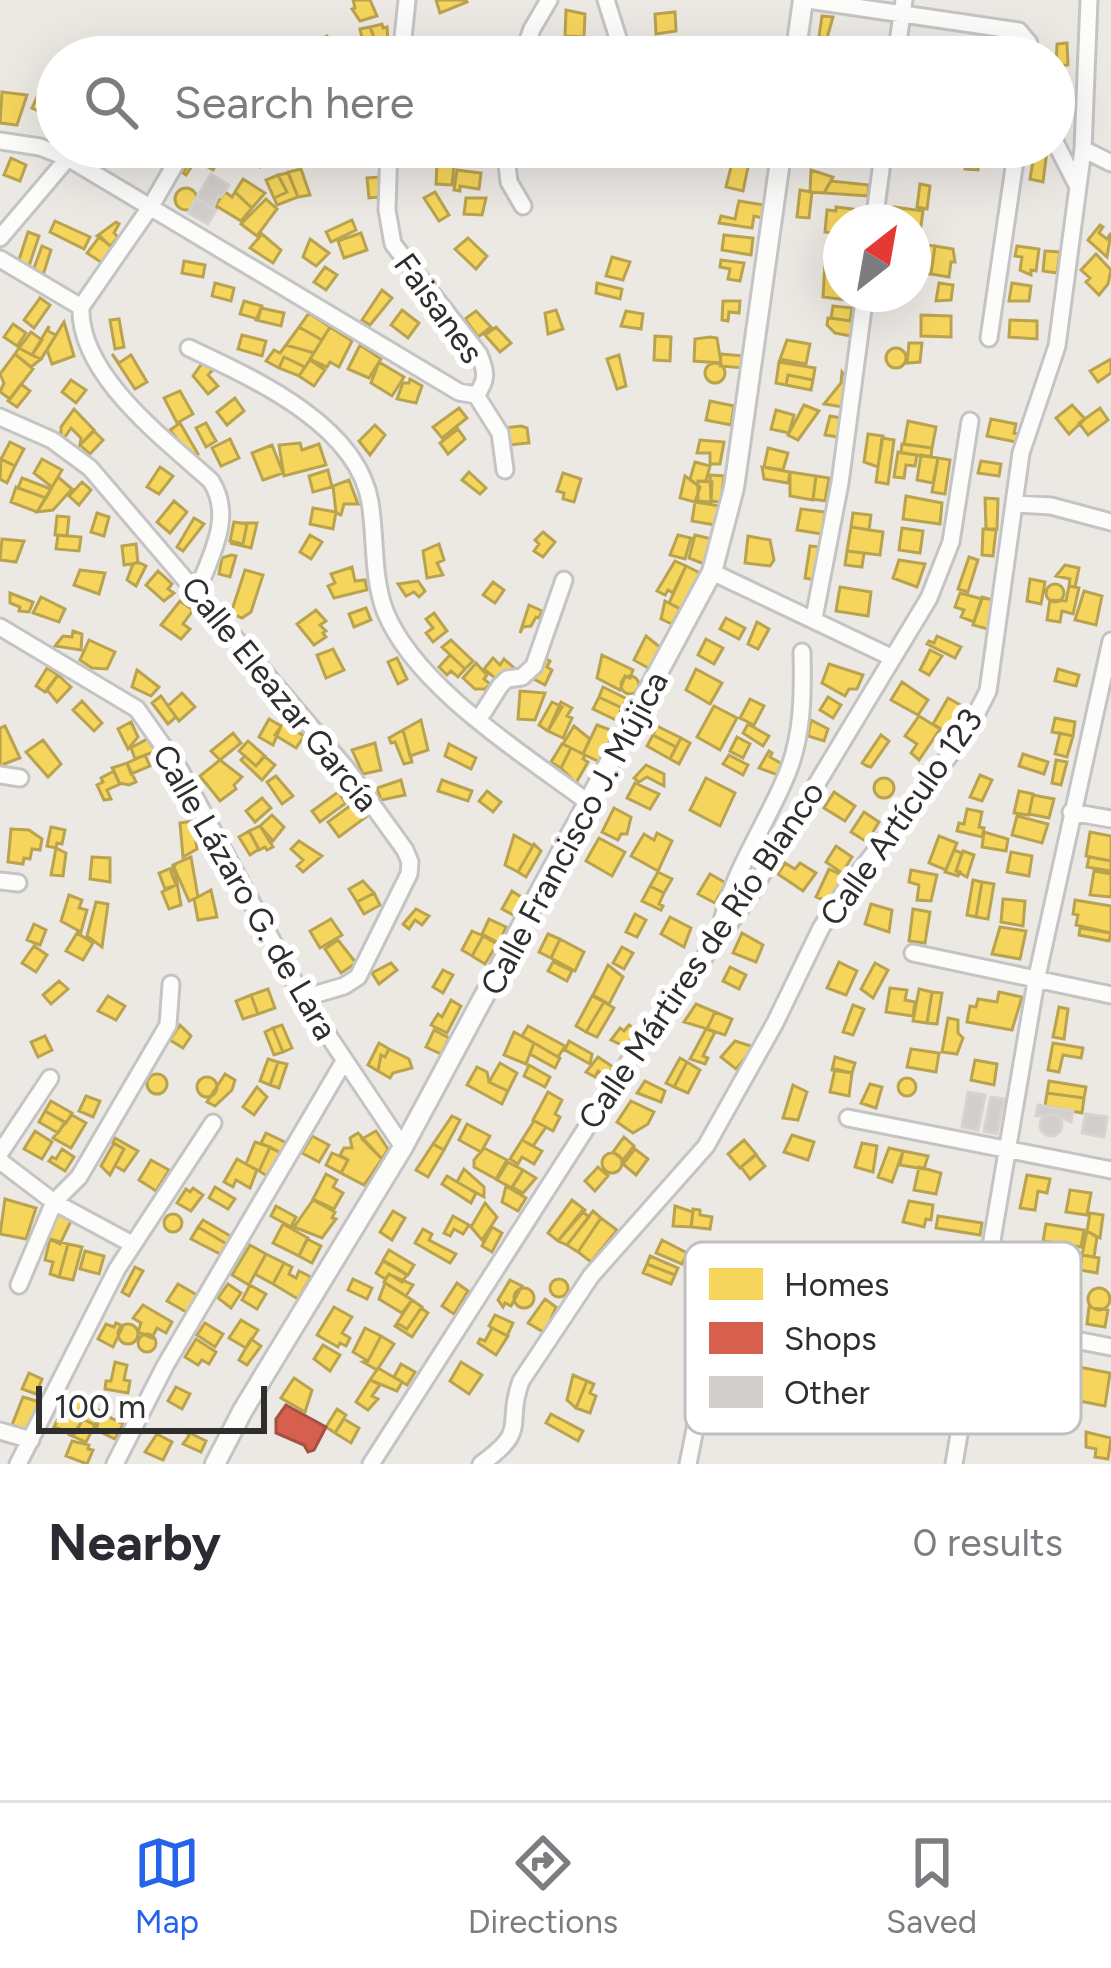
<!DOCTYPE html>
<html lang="en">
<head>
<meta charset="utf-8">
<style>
  body { margin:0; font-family:Figtree,sans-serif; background:#f7f7f7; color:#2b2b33 }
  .compass { position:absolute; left:823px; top:204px; width:108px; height:108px; border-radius:50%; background:#fff; box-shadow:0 12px 48px #0002; rotate:31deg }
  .scale { position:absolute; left:36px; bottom:30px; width:231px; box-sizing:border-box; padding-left:12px; border:6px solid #2e2e2e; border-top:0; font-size:33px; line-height:42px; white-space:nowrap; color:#2e2e2e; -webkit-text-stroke:9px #fff; paint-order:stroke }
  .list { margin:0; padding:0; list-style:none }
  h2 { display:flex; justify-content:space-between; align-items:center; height:156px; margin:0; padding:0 48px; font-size:51px }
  h2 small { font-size:39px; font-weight:400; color:#7c7c81 }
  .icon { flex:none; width:66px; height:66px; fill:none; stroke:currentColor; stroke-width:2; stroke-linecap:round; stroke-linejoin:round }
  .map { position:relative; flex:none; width:1111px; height:1464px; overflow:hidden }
  .search { position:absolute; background:#fff; box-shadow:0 12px 48px #0002; left:36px; right:36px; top:36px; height:132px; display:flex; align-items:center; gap:30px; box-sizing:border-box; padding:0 42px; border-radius:66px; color:#7c7c81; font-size:45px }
  .sheet { height:336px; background:#fff }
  nav { display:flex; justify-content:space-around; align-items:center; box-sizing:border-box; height:168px; border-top:3px solid #e1e1e2; background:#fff; font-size:33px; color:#7c7c81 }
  nav a { display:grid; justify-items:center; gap:6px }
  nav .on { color:#2563eb }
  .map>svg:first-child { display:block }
  .homes { fill:#f6d55c; stroke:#baa34e; stroke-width:3 }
  .shops { fill:#d6604d; stroke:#a45144; stroke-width:3 }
  .building { fill:#d1cecb; stroke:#d7d4d0; stroke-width:3 }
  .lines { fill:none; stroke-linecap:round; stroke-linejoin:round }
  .minor-casing { stroke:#c5c4c5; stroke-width:21 }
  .tertiary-casing { stroke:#c5c4c5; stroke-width:24 }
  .minor { stroke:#fcfcfb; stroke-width:15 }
  .tertiary { stroke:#fcfcfb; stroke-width:18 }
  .labels { text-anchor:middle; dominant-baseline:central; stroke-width:12; stroke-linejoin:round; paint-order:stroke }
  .street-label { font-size:33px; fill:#2e2e2e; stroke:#fff }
  .key { fill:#fff; stroke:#c0c0c0; stroke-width:3 }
  .key-label { font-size:33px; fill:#2e2e2e }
</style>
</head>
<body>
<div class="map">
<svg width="1111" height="1464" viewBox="0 0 1111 1464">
  <rect width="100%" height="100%" fill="#ece8e4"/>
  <path class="homes" d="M370,0L377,16L360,21L352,9L355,8L353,0Z
    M436,0H466L467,2L440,13Z
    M566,10L585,14L584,37L565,36Z
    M675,12L676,31L656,34L655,14Z
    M822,16L833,17L827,38L819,37Z
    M382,24L383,28L387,27L388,42L378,48L370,27Z
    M370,27L379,49L365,53L360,29Z
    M327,36L335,57H315L320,56L316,41Z
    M559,38L580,43L577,57H555Z
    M1067,43L1068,65L1056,66L1057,44Z
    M682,46L683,57H654V49Z
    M42,86L57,90L54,118L32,108Z
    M1058,90H1068L1070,119L1058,121Z
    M2,92L27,95L17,125L0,123Z
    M142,147H170L176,150L166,167L140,152Z
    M199,147L221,157L213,170L196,160L186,175L183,173Z
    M270,147L276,159L260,167L249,149Z
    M313,147L316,162L301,167L297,150Z
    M439,147H461L458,162L437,161Z
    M856,147H876L874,162L855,160Z
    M965,149H990V151H978V170L965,169Z
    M1035,149L1047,151L1043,182L1030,179Z
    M11,158L26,165L20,181L4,175Z
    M732,163L748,167L743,191L726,187Z
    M437,164L454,166L452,185L436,184Z
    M301,169L310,195L298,197L288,172Z
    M457,170L481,173L479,189L460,186V191L454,190Z
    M811,170L833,177L824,193L810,192Z
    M288,173L298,197L277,205L274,198L287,192L278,175Z
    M278,175L287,192L274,198L266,180Z
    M380,177L381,197L369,198L367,178Z
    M243,179L265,193L252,208L235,192Z
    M831,181L869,185L868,196L824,193Z
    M920,184L930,186L927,209L917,207Z
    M175 199a11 11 0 1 1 22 0a11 11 0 1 1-22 0Z
    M800,190L812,192L809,218L797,217Z
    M225,192L232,197L235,192L252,208L241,221L218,207L213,209Z
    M435,192L449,215L439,221L424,198Z
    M466,198H486L482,215L464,214Z
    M266,199L277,209L257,236L241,224Z
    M739,201L764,205L762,218L754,216L752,228L719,223L721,216L735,219Z
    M836,207L853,209L852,222H841V234L825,232L827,210L836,211Z
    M894,207L923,211L920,233L913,232V222L892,221Z
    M352,220L356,230L331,242L326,232Z
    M55,221L90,237L84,249L50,232Z
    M116,222L119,224L114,233L118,237L111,246L97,236Z
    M1100,225L1103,227L1099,233L1107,239L1111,233L1107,257L1088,240Z
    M28,232L39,236L29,266L18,263Z
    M361,233L367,250L344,258L338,241Z
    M262,234L281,250L273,263L250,248Z
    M724,235L753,238L751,255L722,250Z
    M100,236L114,250L104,264L87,253Z
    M468,238L487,256L476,269L455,249Z
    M310,239L329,253L316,266L303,257Z
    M925,245L935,246L931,274L921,273Z
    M42,246L51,250L43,275L33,271Z
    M935,246L953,249L955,262H951L949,277L931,274Z
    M1017,246L1039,249L1036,271L1031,270V275L1020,270L1022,257L1015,256Z
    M1045,251L1060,252L1057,273L1043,271Z
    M1096,254L1111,270L1108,284L1099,295L1086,282L1090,278L1081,270Z
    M612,257L630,262L623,280L606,276Z
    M721,260L744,263L740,281L728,279L730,269L720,267Z
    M184,261L205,265L203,277L182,273Z
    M825,263L841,264V294H857L856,301L823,297Z
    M325,267L337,275L326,290L314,282Z
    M215,283L234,288L231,301L212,296Z
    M597,283L622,289L620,299L596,293Z
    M939,283L953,285L951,300L936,301Z
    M1012,283L1031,286L1029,301H1009Z
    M382,290L392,298L370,325L362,320Z
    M40,298L50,305L34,328L24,320Z
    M244,301L262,306L258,319L240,314Z
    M723,301H740L739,313L729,312L728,321L722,320Z
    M833,306L852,308L850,321L831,318Z
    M261,308L284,313L281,326L256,320Z
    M402,310L419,323L408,338L391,325Z
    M556,310L563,329L548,334L545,313Z
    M476,311L491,327L478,337L465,319Z
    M626,311L643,314L641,329L621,326Z
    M309,313L330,327L322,340L299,327Z
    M921,315L951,316V337L921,336Z
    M828,318L853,321L851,336L835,333L827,325Z
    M119,319L124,347L115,349L110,320Z
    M1010,320L1037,321V339L1009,337Z
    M64,322L74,356L52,364L47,350Z
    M13,324L26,333L17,346L4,337Z
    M49,326L48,331L56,335L41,359L32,355Z
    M299,327L322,340L314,353L286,345Z
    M330,327L352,341L339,367L330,362L327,367L310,359Z
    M496,327L511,343L500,352L485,335Z
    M31,332L42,340L32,355L19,348Z
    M242,335L266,341L262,356L238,349Z
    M655,336L671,337L670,361L654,360Z
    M710,337L717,338L721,363L694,361L695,339Z
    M787,340L810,344L806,364L780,359Z
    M909,343H922L920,362L907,363Z
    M286,345L314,353L305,367L284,357L279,368L266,361L274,350L280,353Z
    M360,345L381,359L369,378L348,369Z
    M19,348L32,355L41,359L31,367L15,354Z
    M886 358a10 10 0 1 1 20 0a10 10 0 1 1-20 0Z
    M15,354L33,369L10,399L0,392L4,383L0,374Z
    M112,354L119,363L131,355L147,382L135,389Z
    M721,354L745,356L743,368L720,366Z
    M208,355L220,362L208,375L218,386L208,394L193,376Z
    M619,355L626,386L617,389L607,359Z
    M284,357L305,367L299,376L279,368Z
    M1111,359V373L1098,382L1090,371Z
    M310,360L325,370L314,386L299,376Z
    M379,362L404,377L392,396L371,383Z
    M779,362L815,368L813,380L788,375L786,385L776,383Z
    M705 373a10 10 0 1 1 20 0a10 10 0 1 1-20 0Z
    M842,372L848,379L843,407L824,404L841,383Z
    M788,375L813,380L811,390L786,385Z
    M410,379L422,386L416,403L397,399L403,383H409Z
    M71,380L86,390L76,403L62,392Z
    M21,384L30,391L17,407L8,401Z
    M180,391L193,414L177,423L164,398Z
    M235,398L244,411L227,425L217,412Z
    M710,401L734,406L731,425L706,420Z
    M804,405L819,411L798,440L788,435Z
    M1072,405L1085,419L1069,434L1056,418Z
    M459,408L467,418L442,438L433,427Z
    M1100,408L1108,420L1088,435L1079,423Z
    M74,409L94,430L80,445L81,438L71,428L65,437L61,435V427Z
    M776,410L794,415L789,433L771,429Z
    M830,416L841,418L838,437L825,435Z
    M991,419L1016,424L1014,433L1019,434L1016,442L987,436Z
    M908,421L936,427L932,448L904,444Z
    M180,423L198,454L192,458L170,430Z
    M206,423L216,441L206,447L196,428Z
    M375,425L385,435L370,455L359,441Z
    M521,426L527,428L529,443L507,445L504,428Z
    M458,429L465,439L448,454L440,443Z
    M94,431L103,440L90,454L80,445Z
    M868,434L883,436L878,467L864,462Z
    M882,438L894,440L888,484L876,482Z
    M230,439L239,458L221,466L212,448Z
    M700,440L724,442L720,464H710V453H697Z
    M10,442L24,449L15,466L1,459Z
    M300,443L302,450L319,444L326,465L284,476L279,445Z
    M902,444L932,448L931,457L901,453Z
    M272,445L283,473L263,480L252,453Z
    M768,448L788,453L783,470L764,467Z
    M898,452L917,455L915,466L906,465L904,478L894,477Z
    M921,455L938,458L933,483L917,480Z
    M938,458L950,460L945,494L932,492Z
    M1,459L15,466L7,483L0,479Z
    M42,459L62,470L52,487L34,473Z
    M981,461L1001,464L999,476L978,473Z
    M695,462L710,466L706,481H698V486L690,479Z
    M160,467L173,476L159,494L147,487Z
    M762,467L790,472L788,483L764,479Z
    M328,470L332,487L313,492L309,476Z
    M469,472L486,488L480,494L462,480Z
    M790,472L816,476L813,500L790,496Z
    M563,473L581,479L574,502L563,499L564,493L557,491Z
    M710,475L724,476L721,502L711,501Z
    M685,476L700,487L695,502L680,498Z
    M816,476L829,478L825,501L813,499Z
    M58,477L72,489L53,510L37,512Z
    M22,478L30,481L51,489L46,498L18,488Z
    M349,480L358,504H344L341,515L336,513L333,486Z
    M698,481L712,482L711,502L698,501Z
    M82,482L91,490L79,505L69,496Z
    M16,487L46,498L37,512L11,502Z
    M906,496L942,503L940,524L903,519Z
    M985,498L998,499L997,529H986Z
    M174,501L187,512L170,533L157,522Z
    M695,502L720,506L715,525L692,521Z
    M313,508L336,512L333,529L310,524Z
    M801,509L825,512L822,534L797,530Z
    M97,513L109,517L104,536L91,532Z
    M853,513L871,515L869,530L851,527Z
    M57,516L69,517L67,536L55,535Z
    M194,518L204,524L183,551L177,547Z
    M234,522L247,524L243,544L230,541Z
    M241,523H257L251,548L230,543L243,544L247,524Z
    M851,527L883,532L880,555L847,551Z
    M902,528L923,531L920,553L899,550Z
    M983,529L996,530L993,556L982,555Z
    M543,532L555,542L543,557L534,551L539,544L535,540Z
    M58,535L81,537L79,551L56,549Z
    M310,535L322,542L311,559L300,552Z
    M678,535L691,538L685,559L670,555Z
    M695,535L712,539L704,564L689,558Z
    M748,536L770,540L774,560L770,566L745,563Z
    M2,539L24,541L16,562L0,560Z
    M136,544L138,563L124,565L122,546Z
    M439,544L444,560L437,563L443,575L427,578L423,551Z
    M810,546L820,547L815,580L805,578Z
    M847,551L864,553L862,567L845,565Z
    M231,555L236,556L230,577L219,574L222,558Z
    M969,557L978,560L968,592L958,589Z
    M899,560L925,564L917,587L893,578Z
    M675,561L686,566L673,593L668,590L665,595L657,591Z
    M138,562L146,566L136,586L127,580L133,564Z
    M1065,565L1079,568L1075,587L1069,586L1070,579L1056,576Z
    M686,566L700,573L681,609L669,603Z
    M352,567L355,581L365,580L367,590L334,598L328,586L335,583L331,574Z
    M80,570L105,573L99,594L74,585Z
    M245,570L263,575L251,612L242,618L231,613Z
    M158,571L172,584L168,589L174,593L164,601L146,585Z
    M1030,579L1045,582L1041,604L1027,601Z
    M418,581L425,591L419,597L414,592L406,596L398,584Z
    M493,582L504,590L495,603L483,595Z
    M1046 593a9 9 0 1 1 18 0a9 9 0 1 1-18 0Z
    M1069,586L1079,588L1073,614L1062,611L1060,622L1047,620L1050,600L1066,601Z
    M840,587L871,592L868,616L836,611Z
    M1084,591L1102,596L1096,625L1075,620Z
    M10,593L33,602L29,612L19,611L20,607L10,603Z
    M960,593L982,599L974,622L961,617L964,610L955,607Z
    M41,597L65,609L59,622L33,613Z
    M982,597L996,601L992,630L973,625Z
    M180,601L193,610L183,624L190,629L181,639L161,625Z
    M665,601L680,609L672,624L661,619Z
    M529,605L542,611L539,618L536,617L531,626L523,627L520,633Z
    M366,608L371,620L354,627L349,614Z
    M316,610L326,621L320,625L326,631L323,633L326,637L314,645L297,624Z
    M434,613L447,631L433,642L426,633L433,628L426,619Z
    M726,618L745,628L739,639L720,629Z
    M757,622L769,629L758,649L748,644Z
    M73,631L82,634L81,650L55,646L63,636L72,637Z
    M646,636L661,648L650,669L634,660Z
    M937,636L961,647L955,658L927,644L929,641L934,643Z
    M706,639L723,648L714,664L698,655Z
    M89,640L115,652L107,669L92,668L80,660Z
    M451,640L473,661L465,669L442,647Z
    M333,649L344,670L326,678L317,655Z
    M930,650L942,656L929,675L920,670Z
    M450,655L465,669L458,677L451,671L447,675L439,667Z
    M539,655L550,661L547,667L552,670L545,685L528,676Z
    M602,655L633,670L630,678L625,676L620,690L597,678Z
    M397,658L407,679L398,684L388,662Z
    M493,658L500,665L504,659L514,668L501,683L484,669Z
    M476,663L487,675L484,679L490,684L485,689H475L463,678Z
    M829,664L863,675L857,689H849L845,696L822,683Z
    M47,668L58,675L45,692L36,686Z
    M696,669L722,683L710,704L686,690Z
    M1058,669L1079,675L1076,686L1055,681Z
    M137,670L159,687L151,696L132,687Z
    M58,675L71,687L57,702L47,690Z
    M621 685a9 9 0 1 1 18 0a9 9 0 1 1-18 0Z
    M902,682L928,700L918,715L891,700Z
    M603,687L627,699L622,708L599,697Z
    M520,691L545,693L535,720L518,719Z
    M182,693L195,707L179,721L168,706Z
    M161,696L176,717L168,724L152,703Z
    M599,697L622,708L616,720L593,709Z
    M828,697L841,705L833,718L820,710Z
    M948,698L968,709L952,736L933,724Z
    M750,699L764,706L754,725L740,718Z
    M82,701L102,723L94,731L73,710Z
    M552,702L562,707L548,731L539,725Z
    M561,702L572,708L567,716L572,718L563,738L548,731Z
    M714,706L737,718L720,750L697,737Z
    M919,716L940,729L919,760L911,753L917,744L905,736Z
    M1055,718L1075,722L1073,736L1052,732Z
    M269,719L281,726L273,745L259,737Z
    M421,720L428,750L410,756L403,730Z
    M811,720L828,729L824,741L808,736Z
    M131,722L138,737L128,749L118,729Z
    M283,723L304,736L296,748L275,735Z
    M748,724L769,736L763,746L743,733Z
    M597,725L616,732L600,762L583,754Z
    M5,726L20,758L4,764L6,770L0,769V728Z
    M574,726L590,739L583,754L563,744Z
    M657,726L681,738L676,747L653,735Z
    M403,730L412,762L404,764L395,742L391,743L389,738Z
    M233,733L241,743L220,760L211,751Z
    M1060,733L1073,736L1067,757L1055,754Z
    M653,735L676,747L670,759L647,746Z
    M881,735L889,741L871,767L867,766L862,763Z
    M737,737L750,744L743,758L730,751Z
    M681,738L690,743L679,764L670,759Z
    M147,739L156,751L135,759L131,748Z
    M43,740L61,764L48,777L26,752Z
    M248,741L265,756L256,766L239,751Z
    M375,743L381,770L363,774L352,750Z
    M449,744L476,758L471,769L445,756Z
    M562,744L571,748L561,768L551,762Z
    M571,748L585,755L583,759L588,762L576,783L561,768Z
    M769,751L772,753L770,757L784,765L778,775L759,768Z
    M1023,754L1048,762L1044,774L1019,766Z
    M145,755L150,766L131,774L127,763Z
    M729,755L748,765L743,775L723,764Z
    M245,756L256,766L264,756L275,765L262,780L241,760Z
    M220,760L242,777L234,785L236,789L220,801L200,776Z
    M1056,760L1067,762L1061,785L1052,783Z
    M127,763L136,782L129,785L119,783L112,768Z
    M646,765L664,774V786L647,777L639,782L634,778Z
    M114,771L120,784L107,790L111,799L104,800L97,785L103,782L101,778Z
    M980,775L992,780L982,801L970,797Z
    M276,776L293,796L282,804L267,782Z
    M874 788a10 10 0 1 1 20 0a10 10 0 1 1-20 0Z
    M706,778L735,793L720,826L690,810Z
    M401,780L405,795L381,800L377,788Z
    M442,780L472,791L468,801L438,791Z
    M635,783L659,794L650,809L627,798Z
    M487,791L501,802L493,812L479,801Z
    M1019,791L1033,794L1029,815L1014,813Z
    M338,792L346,803L320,822L312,811Z
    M834,792L855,806L845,821L824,808Z
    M1033,795L1054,799L1049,818L1029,814Z
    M262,798L271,808L255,822L246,811Z
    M355,802L366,817L339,837L328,822Z
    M614,808L631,817L627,834H621L618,840L602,832Z
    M967,809L982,812L979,827L984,828L982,837L957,831L959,823L964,824Z
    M864,812L879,822L867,842L851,832Z
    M272,815L284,827L273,841L260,826Z
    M1017,816L1048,824L1042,843L1012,835Z
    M193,821L197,849L183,857L180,823Z
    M260,826L273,847L267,850L265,847L259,850L249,831Z
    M51,827L65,830L62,844L57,843L56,848L47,846Z
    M11,829L29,830L42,839L40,850L32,849L30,859L24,858L23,864L8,862Z
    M249,831L259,849L250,855L239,837Z
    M984,832L1008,839L1006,851L982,847Z
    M1090,832L1111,836V861L1086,856Z
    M657,833L672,841L658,871L631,856L644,834L654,840Z
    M514,835L533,846L518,872L505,865Z
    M939,836L957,843L946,870L929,863Z
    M599,838L625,852L612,876L586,861Z
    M299,841L322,856L303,872L297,866L303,860L291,849Z
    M534,844L541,851L526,877L518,872Z
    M836,846L852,857L842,873L826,862Z
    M56,848L66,853L63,876L51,875Z
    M954,850L962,853L956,871L960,872L958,876L945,872Z
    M963,851L974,855L967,877L956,871Z
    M1011,852L1032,856L1029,876L1007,872Z
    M92,857L110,858V882L90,879Z
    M191,857L198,897L189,901L173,865Z
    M1089,857L1111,861V871L1087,867Z
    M785,863L795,869L800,863L816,873L803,891L778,874Z
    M174,867L171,872L176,885L165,889L159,873Z
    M829,869L846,877L829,902L816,897Z
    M911,870L937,875L931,901L917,900L919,885L909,882Z
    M175,871L181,905L169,909L162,892L176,885L171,872Z
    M1094,871L1111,874V897L1090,895Z
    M658,872L672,879L664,893L650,886Z
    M710,874L726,883L715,903L698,894Z
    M973,880L982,882L976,917L967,915Z
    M363,881L374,893L357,902L349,889Z
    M982,882L994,884L988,919L976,917Z
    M650,886L664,893L659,904L663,906L661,910L642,901Z
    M211,890L217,917L198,920L194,899Z
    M512,891L526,900L517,917L502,909Z
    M374,893L380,905L364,914L357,902Z
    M69,895L82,900L79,908L87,910L81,932L61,921Z
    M1003,899L1025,901L1023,926L1001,922Z
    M1075,900L1111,906V933L1076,925L1078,915L1073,914Z
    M96,902L108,904L102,947L87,936Z
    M871,904L892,910L889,932L865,924Z
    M416,909L429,916L422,925L415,920L409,929L403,924Z
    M913,909L930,912L925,943L909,941Z
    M635,914L646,920L637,937L626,932Z
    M670,917L691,928L684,947L661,934Z
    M331,919L342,935L320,948L310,931Z
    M489,919L506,927L499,943L482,934Z
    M34,924L46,930L40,945L27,940Z
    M1000,927L1026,931L1020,959L992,954Z
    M1080,928L1111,933L1109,941L1079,935Z
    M472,931L483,936L472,956L462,950Z
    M77,933L93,943L83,960L66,951Z
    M742,933L763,945L756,962L733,953Z
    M548,934L560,939L551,958L539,952Z
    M483,936L497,944L485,964L472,956Z
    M560,939L584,952L575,971L551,958Z
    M338,940L356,963L341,973L325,949Z
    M34,946L47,955L36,972L22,963Z
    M622,947L633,953L624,969L613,963Z
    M553,962L572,971L567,981L548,971Z
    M839,962L857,971L846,995L827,988Z
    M391,963L397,970L379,984L372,973Z
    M875,963L888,970L873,998L861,989Z
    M608,965L623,977L609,1004L593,995Z
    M730,967L746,975L739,989L723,981Z
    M443,970L453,975L443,993L433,987Z
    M59,981L68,989L51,1004L43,995Z
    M890,988L907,990L905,1000L915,1002L913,1016L886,1012Z
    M268,989L275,1008L258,1014L251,995Z
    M919,989L932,992L927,1023L913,1021Z
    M932,992L942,993L937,1024L927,1023Z
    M999,992L1022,997L1012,1030L967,1022L970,1006L976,1007L978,999L997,1002Z
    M251,995L258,1014L243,1019L236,1001Z
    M108,996L125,1006L116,1020L98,1011Z
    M592,996L604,1002L586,1032L576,1026Z
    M451,1000L461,1006L447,1033L431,1025L438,1014L442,1017Z
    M604,1002L614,1008L597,1037L586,1032Z
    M696,1004L715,1012L707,1029L684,1022Z
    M853,1005L864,1009L853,1035L843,1032Z
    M1059,1007L1068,1009L1064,1039L1053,1037Z
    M715,1012L732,1019L725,1035L707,1029Z
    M948,1018L958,1020V1033L963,1038L957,1054L942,1052Z
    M180,1025L191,1036L183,1048L170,1040Z
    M282,1025L292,1048L283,1052L273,1028Z
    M629,1025L637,1030L626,1047L611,1040L620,1028L624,1031Z
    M528,1026L565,1046L558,1057L522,1036Z
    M273,1028L283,1052L274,1055L265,1032Z
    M706,1029L715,1032L703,1056L708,1058L705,1064L690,1059Z
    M434,1030L449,1038L441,1054L426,1047Z
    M514,1032L534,1043L526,1064L504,1055Z
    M45,1036L52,1050L38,1057L31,1042Z
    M569,1041L592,1054L590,1064L565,1050Z
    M735,1041L754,1047L736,1069L721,1057Z
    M379,1043L389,1049L385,1057L381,1055L378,1071L368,1065Z
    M534,1043L560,1058L555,1068L530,1054Z
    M1053,1043L1083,1048L1081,1058L1063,1055L1059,1072L1048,1070Z
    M389,1049L409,1059L412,1068L393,1073L390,1078L378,1071L381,1055L385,1057Z
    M911,1049L939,1053L936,1072L907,1067Z
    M598,1057L613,1067L607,1077L598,1071L595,1077L586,1072Z
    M835,1057L855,1063L852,1073L832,1070Z
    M680,1058L687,1062L674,1087L666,1083Z
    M268,1059L278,1062L270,1085L260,1081Z
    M975,1060L997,1064L994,1085L971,1080Z
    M278,1062L287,1064L279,1088L270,1085Z
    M687,1062L700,1070L688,1093L674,1087Z
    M500,1063L517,1073L508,1091L489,1082Z
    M529,1065L550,1077L545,1087L524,1076Z
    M477,1067L487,1072L489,1082L508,1091L502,1104L467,1085Z
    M835,1069L852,1073L849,1096L830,1092Z
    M225,1074L235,1080L232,1090L215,1106L207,1102Z
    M147 1084a10 10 0 1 1 20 0a10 10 0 1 1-20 0Z
    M197 1087a10 10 0 1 1 20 0a10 10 0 1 1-20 0Z
    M898 1087a9 9 0 1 1 18 0a9 9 0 1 1-18 0Z
    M645,1081L665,1091L661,1102L637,1093Z
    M1049,1081L1086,1087L1084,1098L1047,1093Z
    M870,1084L882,1087L876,1108L861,1103Z
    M793,1085L807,1092L798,1120L783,1118Z
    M257,1087L267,1097L254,1115L243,1107Z
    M548,1092L562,1100L555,1114L560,1117L553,1131L533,1120Z
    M1047,1093L1084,1098L1082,1113L1045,1106Z
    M86,1096L100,1101L93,1117L79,1111Z
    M51,1101L72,1113L66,1123L45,1111Z
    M631,1101L654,1112L648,1124L633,1133L617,1122Z
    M45,1111L65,1122L58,1133L39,1122Z
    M72,1115L86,1123L71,1148L53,1138Z
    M452,1116L460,1120L444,1150L433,1144Z
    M534,1121L546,1127L533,1146L522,1140Z
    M467,1124L490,1136L481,1152L459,1140Z
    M35,1131L52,1142L42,1159L24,1149Z
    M376,1131L388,1149L382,1159L362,1139Z
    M266,1133L293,1146L287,1156L261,1143Z
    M358,1133L382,1159L364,1185L341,1173L348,1160L340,1155L344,1148H352L350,1138Z
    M792,1135L814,1142L808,1160L784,1152Z
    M312,1136L329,1145L319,1162L302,1153Z
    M624,1137L634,1146L623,1160L613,1152Z
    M115,1138L138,1151L124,1171L115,1166L124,1149L113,1143Z
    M522,1140L542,1151L534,1164L522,1157L518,1164L510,1159Z
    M744,1140L756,1154L740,1168L728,1154Z
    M255,1142L270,1147L259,1171L246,1164Z
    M114,1143L124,1149L110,1175L101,1166Z
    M862,1143L877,1146L873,1172L855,1167Z
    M433,1144L444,1150L428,1177L416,1170Z
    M270,1147L287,1156L274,1180L259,1171Z
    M484,1148L507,1160L496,1179L474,1167V1160Z
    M889,1148L903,1151L892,1182L878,1177Z
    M62,1149L74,1157L65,1171L49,1161L52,1157L56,1159Z
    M635,1149L648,1159L636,1175L623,1164Z
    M903,1151L928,1156L924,1169L900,1165Z
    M332,1153L348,1160L341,1173L326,1165Z
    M602 1163a10 10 0 1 1 20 0a10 10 0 1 1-20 0Z
    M756,1155L765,1166L750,1179L741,1167Z
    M237,1159L257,1170L250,1188L236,1180L233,1187L224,1182Z
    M151,1160L169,1170L156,1191L139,1180Z
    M508,1162L523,1170L512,1188L497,1180Z
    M598,1167L608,1176L595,1191L585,1181Z
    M919,1167L941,1173L936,1194L914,1190Z
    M464,1169L484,1187V1197L457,1182Z
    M523,1170L536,1178L523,1193L512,1187Z
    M326,1174L337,1180L333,1187L343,1193L334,1209L313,1199Z
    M1027,1175L1050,1179L1047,1193L1038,1191L1035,1210L1020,1208Z
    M447,1176L476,1193L471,1203L442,1184Z
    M506,1186L526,1198L518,1211L502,1202Z
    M215,1187L235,1199L228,1209L209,1198Z
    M193,1188L203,1195L191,1211L177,1203L186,1189L190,1192Z
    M1070,1190L1091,1193L1087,1215L1066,1212Z
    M5,1199L36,1208L26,1239L0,1234Z
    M313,1200L335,1212L332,1218L336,1219L322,1238L294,1227Z
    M572,1200L585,1210L558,1241L548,1233Z
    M909,1201L933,1205L931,1220L926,1219L924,1227L903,1222Z
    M485,1203L497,1217L482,1240L471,1227Z
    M276,1206L296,1217L291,1227L271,1216Z
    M675,1206L693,1212L691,1227L673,1226Z
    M693,1209L700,1210V1215L712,1217L710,1229L691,1227Z
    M393,1211L405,1218L392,1240L380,1232Z
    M582,1211L589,1217L567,1245L558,1241Z
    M593,1211L601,1218L578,1252L567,1245Z
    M57,1213L71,1221L60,1244L46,1237Z
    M1090,1213L1103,1215L1100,1238L1087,1231Z
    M164 1223a9 9 0 1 1 18 0a9 9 0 1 1-18 0Z
    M453,1216L469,1225L463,1234L454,1229L450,1236L444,1233Z
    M938,1216L982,1223L980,1235L936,1228Z
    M601,1218L617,1230L591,1262L578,1252Z
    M203,1220L234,1238L230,1246L198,1227Z
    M283,1224L308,1238L299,1256L273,1243Z
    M1046,1224L1084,1230L1081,1247L1043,1241Z
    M198,1227L230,1246L224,1256L191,1239Z
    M492,1227L502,1233L492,1252L482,1246Z
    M423,1229L432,1234L429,1240L456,1254L450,1263L415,1243Z
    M1087,1231L1097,1237L1094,1257L1082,1255Z
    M50,1239L68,1244L59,1277L50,1274L53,1262L45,1260Z
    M307,1239L321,1246L312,1263L299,1256Z
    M662,1240L687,1253L682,1264L656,1253Z
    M68,1244L82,1247L73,1280L59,1277Z
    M250,1245L266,1254L249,1285L232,1275Z
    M389,1250L414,1265L408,1275L383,1260Z
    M85,1251L104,1256L99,1274L80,1269Z
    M266,1254L284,1263L273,1284L255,1274Z
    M1082,1255L1099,1258L1097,1273L1080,1270Z
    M650,1256L678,1268L675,1275L647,1264Z
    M383,1261L407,1275L402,1282L389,1274L385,1279L376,1273Z
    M284,1263L292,1267L289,1274L296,1278L299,1271L311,1277L298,1299L273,1284Z
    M647,1264L675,1275L671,1284L643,1273Z
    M135,1267L143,1271L129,1296L122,1292Z
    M389,1274L413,1285L406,1296L384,1282Z
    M353,1279L372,1288L367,1299L348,1290Z
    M550 1288a9 9 0 1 1 18 0a9 9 0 1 1-18 0Z
    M510,1280L522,1286L511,1306L505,1303L503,1307L498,1300Z
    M385,1283L412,1300L402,1313L379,1299Z
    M457,1283L468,1291L454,1314L442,1306Z
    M178,1284L204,1299L188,1313L167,1301Z
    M228,1284L241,1293L231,1308L218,1298Z
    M250,1285L266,1294L257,1309L242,1300Z
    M514 1298a10 10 0 1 1 20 0a10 10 0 1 1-20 0Z
    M1088 1299a11 11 0 1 1 22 0a11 11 0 1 1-22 0Z
    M545,1299L556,1307L545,1333L528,1323Z
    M412,1300L422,1307L407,1329L397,1323Z
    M143,1305L172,1322L166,1333L157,1328L152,1338L138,1332L141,1323L133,1318Z
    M334,1307L352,1317L342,1333L350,1338L346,1346L340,1343L338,1347L317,1335Z
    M1089,1307L1108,1310L1105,1327L1087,1324Z
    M421,1308L428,1313L412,1337L395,1326L397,1323L407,1329Z
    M495,1315L513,1323L507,1336L489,1326Z
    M241,1320L258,1330L246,1348L229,1338Z
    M116,1323L123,1326L113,1347L98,1339L106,1324L114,1327Z
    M205,1323L223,1334L215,1347L197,1335Z
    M118 1334a10 10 0 1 1 20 0a10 10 0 1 1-20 0Z
    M365,1328L381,1336L368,1361L353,1352Z
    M492,1328L508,1336L496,1355L478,1343L480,1339L485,1341Z
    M138 1343a9 9 0 1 1 18 0a9 9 0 1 1-18 0Z
    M381,1336L394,1344L377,1370L363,1362L368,1361Z
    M196,1339L216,1352L209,1364L202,1360L198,1365L185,1357Z
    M251,1339L261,1346L247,1365L239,1360Z
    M323,1345L340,1355L330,1371L314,1359Z
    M115,1362L127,1365L124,1380L130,1381L128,1393L105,1389L106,1381H111Z
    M461,1362L482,1375L469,1394L450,1381Z
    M401,1364L415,1372L407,1385L394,1377Z
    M1079,1367L1110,1373L1105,1406L1074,1400Z
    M378,1368L402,1382L397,1391L370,1380Z
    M29,1373L42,1379L36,1394L22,1389Z
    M573,1375L587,1381L576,1408L567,1400Z
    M294,1378L312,1390L305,1412L281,1398Z
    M370,1380L380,1385L372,1396L378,1399L368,1410L356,1402Z
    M587,1381L594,1384L590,1393L596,1396L590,1413L576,1408Z
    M176,1387L190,1394L182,1409L168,1401Z
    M70,1396L102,1412L95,1425L63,1409Z
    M23,1397L43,1403L32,1433L12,1425Z
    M63,1409L83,1419L74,1434L54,1427Z
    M337,1409L346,1415L335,1433L326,1427Z
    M101,1413L123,1424L115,1439L96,1430Z
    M551,1414L583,1431L578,1441L546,1423Z
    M83,1419L95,1425L86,1442L70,1435L76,1432Z
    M344,1419L359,1428L351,1443L335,1433Z
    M186,1431L206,1441L201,1452L183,1444L189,1436Z
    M1086,1432L1111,1438L1108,1459L1095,1457L1096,1449L1086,1447Z
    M157,1434L172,1442L163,1460L145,1452Z
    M72,1441L89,1445L88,1449L93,1450L87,1464L66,1456Z"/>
  <path class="shops" d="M286,1405L326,1427L314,1450L308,1452L304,1445L276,1433V1419Z"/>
  <path class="building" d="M211,174L229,185L221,197L218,195L213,209L196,198Z
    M196,198L216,210L208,224L188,213Z
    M968,1092L985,1095L978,1130L962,1127Z
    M991,1097L1004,1099L997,1134L984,1131Z
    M1038,1105L1073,1111L1071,1122L1056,1115L1036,1116Z
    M1086,1114L1107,1117L1104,1137L1082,1133Z
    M1040 1125a11 11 0 1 1 22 0a11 11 0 1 1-22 0Z"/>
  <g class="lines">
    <defs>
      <path id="minor" d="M606,0L624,57
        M808,0L1019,31L1029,43L1028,57
        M401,57L407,0
        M522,57L532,29L549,0
        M896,57L904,0
        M1054,140L1077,185
        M0,141L40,147L68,158L459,392L476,395
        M185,147L151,206L81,307C78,375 165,439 211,481C234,517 211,554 197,592
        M389,147L387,210L393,244L479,354C486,371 488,380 476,395
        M505,147L509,182L523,206
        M1083,149L1111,163
        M874,222L884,147
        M0,238L68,158
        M0,259L81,307
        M989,338L1017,147
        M189,348C252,378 357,424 370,502C376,537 372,577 385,611C415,687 525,755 589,803
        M476,395L500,433L505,470
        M0,417L52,440L90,468L345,767L405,850L410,862L409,874L358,977L344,986L303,998
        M1016,504L1051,506L1111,522
        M712,572L893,658
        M814,618L840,483L865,294
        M0,627L137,709L180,770L303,998L403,1147
        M479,719L500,686L507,679L522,677L534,666L564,580
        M0,775L20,778
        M1071,812L1111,819
        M0,881L18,883
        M720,930C732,871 765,828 787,774C803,735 803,693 802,652
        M913,953L1111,995
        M848,1118L1111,1170
        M0,1153L50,1078
        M0,1161L54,1202L132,1244
        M19,1285L54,1202L79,1177L168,1025L171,984
        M978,1321L1111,1347
        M0,1431L31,1440
        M18,1464L117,1269L213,1123
        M115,1464L165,1366L343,1063
        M371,1464L644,1038L746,901L929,598L951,542L970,421
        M481,1464C531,1428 504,1426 521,1381L591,1276L706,1146L775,1023L821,928L847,888L966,734L988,691L1021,453L1057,346L1083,149L1089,0
        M688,1464L710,1354L965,1402
        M954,1464L1036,981L1111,641"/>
      <path id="tertiary" d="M795,57L803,0
        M215,1464L243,1410L403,1147L712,572L734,488L782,147"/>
    </defs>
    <use href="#minor" class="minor-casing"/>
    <use href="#tertiary" class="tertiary-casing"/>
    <use href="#minor" class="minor"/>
    <use href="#tertiary" class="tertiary"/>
  </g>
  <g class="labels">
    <g class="street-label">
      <text transform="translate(439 308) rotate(54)">Faisanes</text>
      <text transform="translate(280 694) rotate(51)">Calle Eleazar García</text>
      <text transform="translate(901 817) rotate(-55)">Calle Artículo 123</text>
      <text transform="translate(574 833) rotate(-62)">Calle Francisco J. Mújica</text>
      <text transform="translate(245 892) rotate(60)">Calle Lázaro G. de Lara</text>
      <text transform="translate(701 955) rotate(-56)">Calle Mártires de Río Blanco</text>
    </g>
  </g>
  <rect x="685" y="1242" width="396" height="192" rx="18" class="key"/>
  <rect x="709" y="1268" width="54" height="32" fill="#f6d55c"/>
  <rect x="709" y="1322" width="54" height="32" fill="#d6604d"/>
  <rect x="709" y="1376" width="54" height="32" fill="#d1cecb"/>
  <g class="key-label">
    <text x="784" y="1296">Homes</text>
    <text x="784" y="1350">Shops</text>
    <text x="784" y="1404">Other</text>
  </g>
</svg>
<svg class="compass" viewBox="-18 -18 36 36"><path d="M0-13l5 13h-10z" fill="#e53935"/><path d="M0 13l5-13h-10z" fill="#7c7c81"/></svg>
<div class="scale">100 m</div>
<div class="search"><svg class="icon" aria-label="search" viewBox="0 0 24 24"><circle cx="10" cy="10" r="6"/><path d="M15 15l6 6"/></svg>Search here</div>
</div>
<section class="sheet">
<h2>Nearby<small>0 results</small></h2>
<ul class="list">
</ul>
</section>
<nav>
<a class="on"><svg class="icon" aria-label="map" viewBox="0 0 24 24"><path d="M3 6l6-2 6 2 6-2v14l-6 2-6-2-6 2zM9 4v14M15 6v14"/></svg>Map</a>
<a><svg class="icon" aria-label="directions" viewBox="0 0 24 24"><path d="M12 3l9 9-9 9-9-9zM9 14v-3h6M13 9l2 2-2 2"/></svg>Directions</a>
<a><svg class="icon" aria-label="saved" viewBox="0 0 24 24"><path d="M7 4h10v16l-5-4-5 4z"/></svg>Saved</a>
</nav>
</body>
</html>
